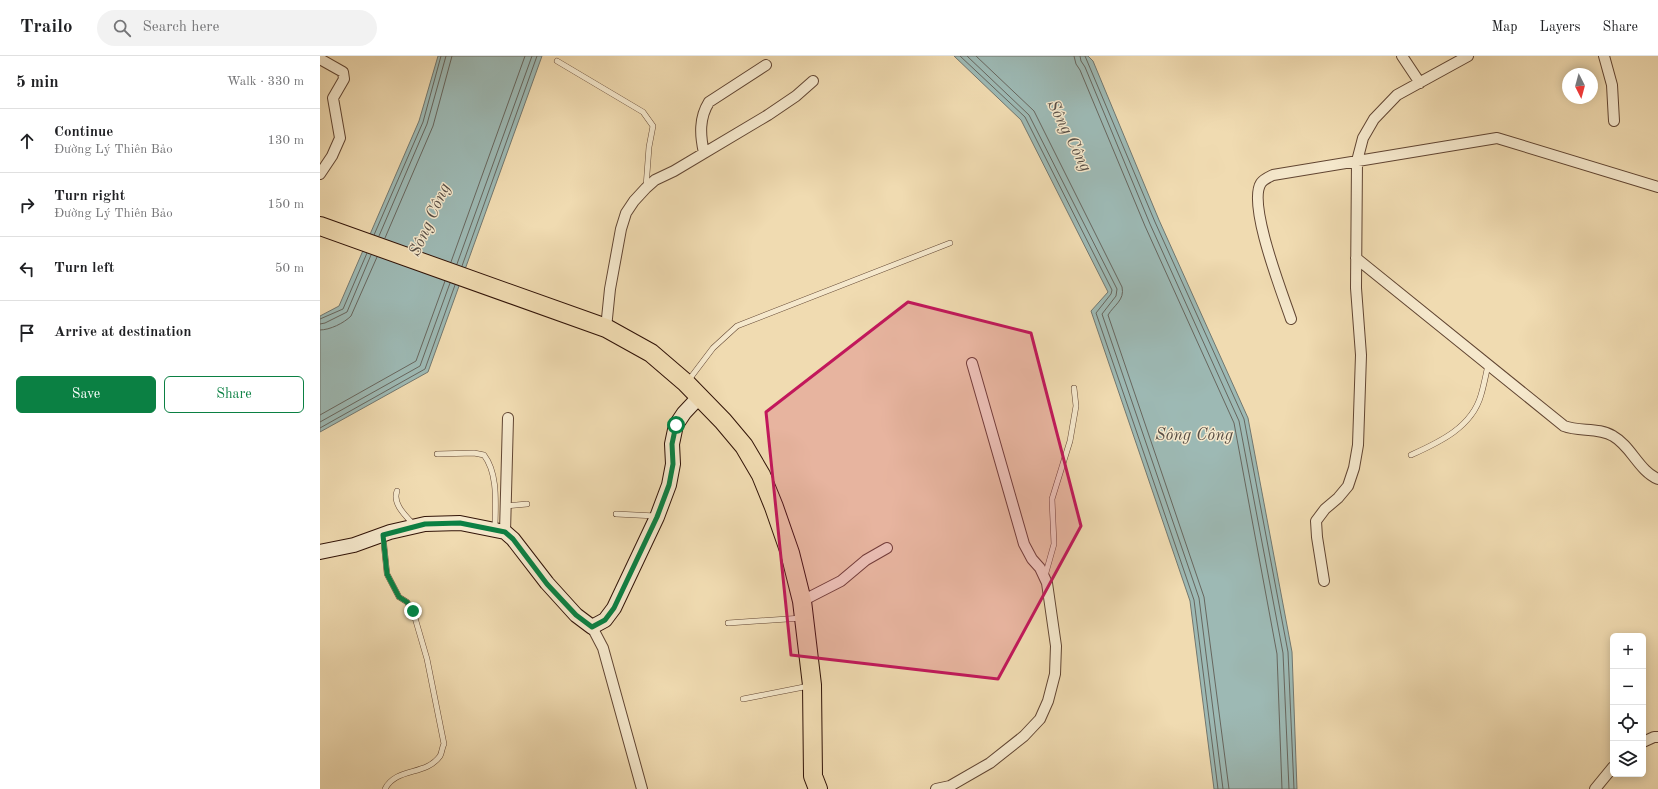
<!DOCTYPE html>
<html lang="en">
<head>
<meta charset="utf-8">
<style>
  body { margin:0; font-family:"Old Standard TT",serif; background:#f2f2f2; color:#202124 }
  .controls { position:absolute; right:12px; bottom:12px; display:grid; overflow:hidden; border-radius:6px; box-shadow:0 2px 10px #0003 }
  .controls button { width:36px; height:36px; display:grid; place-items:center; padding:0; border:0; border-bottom:1px solid #e0e0e0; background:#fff; color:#202124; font:20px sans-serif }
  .compass { position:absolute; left:1242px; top:12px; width:36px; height:36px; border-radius:50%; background:#fff; box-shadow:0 2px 10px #0003; rotate:174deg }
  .stop { position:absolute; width:12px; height:12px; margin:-9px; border:3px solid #0b8043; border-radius:50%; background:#fff }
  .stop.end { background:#0b8043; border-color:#fff; box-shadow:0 1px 4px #0008 }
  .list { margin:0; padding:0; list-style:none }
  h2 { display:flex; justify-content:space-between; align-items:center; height:52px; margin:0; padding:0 16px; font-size:17px }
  h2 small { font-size:13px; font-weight:400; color:#757577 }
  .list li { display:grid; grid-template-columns:26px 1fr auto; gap:12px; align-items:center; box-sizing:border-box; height:64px; padding:0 16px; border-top:1px solid #e0e0e0 }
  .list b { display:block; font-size:15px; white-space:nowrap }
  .list p { margin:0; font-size:13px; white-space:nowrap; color:#757577 }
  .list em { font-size:13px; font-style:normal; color:#757577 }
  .actions { display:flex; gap:8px; padding:12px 16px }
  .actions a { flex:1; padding:9px 0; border:1px solid #0b8043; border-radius:6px; text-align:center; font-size:14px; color:#0b8043 }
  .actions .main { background:#0b8043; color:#fff }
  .icon { flex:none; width:22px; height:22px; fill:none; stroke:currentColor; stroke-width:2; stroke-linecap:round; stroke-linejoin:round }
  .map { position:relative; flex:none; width:1338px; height:733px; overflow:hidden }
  header { display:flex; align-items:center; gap:24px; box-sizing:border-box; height:56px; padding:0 20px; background:#fff; border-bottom:1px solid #e0e0e0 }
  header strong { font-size:19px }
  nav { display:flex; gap:22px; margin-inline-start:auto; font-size:14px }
  .search { width:280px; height:36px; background:#f2f2f2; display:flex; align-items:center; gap:10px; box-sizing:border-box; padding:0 14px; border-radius:22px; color:#757577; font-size:15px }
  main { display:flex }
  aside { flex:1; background:#fff }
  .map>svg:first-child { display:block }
  .water { fill:#9db9b4; stroke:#72776f }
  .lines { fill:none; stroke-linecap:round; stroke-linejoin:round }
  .shore { stroke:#67665e; stroke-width:1 }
  .lane-casing { stroke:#614532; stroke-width:6 }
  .street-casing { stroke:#614532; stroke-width:12 }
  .secondary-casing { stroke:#311307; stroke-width:16 }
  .highway-casing { stroke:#311307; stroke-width:20 }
  .lane { stroke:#f5e8cc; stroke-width:5 }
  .street { stroke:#f5e8cc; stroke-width:10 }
  .secondary { stroke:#f5e8cc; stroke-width:14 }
  .highway { stroke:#f0dbb1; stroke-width:18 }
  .route { stroke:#0b8043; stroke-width:5 }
  .marked { fill:#c2185b; fill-opacity:0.2; stroke:#c2185b; stroke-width:3; stroke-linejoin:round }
  .labels { text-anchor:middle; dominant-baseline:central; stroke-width:3; stroke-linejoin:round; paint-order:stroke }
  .water-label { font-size:17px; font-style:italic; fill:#574d44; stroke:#f5e8cc }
</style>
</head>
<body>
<header>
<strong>Trailo</strong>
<div class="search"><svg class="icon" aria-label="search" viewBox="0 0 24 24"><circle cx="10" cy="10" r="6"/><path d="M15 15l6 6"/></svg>Search here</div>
<nav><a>Map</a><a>Layers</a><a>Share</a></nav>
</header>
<main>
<aside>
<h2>5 min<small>Walk · 330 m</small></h2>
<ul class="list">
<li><svg class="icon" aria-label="ahead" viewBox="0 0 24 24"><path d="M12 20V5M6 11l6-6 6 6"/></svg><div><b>Continue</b><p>Đường Lý Thiên Bảo</p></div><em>130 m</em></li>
<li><svg class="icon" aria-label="right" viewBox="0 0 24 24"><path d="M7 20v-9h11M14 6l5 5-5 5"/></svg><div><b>Turn right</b><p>Đường Lý Thiên Bảo</p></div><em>150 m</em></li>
<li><svg class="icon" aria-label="left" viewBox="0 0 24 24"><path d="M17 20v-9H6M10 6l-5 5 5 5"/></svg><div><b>Turn left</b></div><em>50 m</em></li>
<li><svg class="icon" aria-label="arrive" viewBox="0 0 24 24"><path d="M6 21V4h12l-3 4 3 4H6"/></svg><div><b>Arrive at destination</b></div></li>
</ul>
<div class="actions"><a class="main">Save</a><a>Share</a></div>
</aside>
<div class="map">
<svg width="1338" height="733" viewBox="0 0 1338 733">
  <rect width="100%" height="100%" fill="#f0dbb1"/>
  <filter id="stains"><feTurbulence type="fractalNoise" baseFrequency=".005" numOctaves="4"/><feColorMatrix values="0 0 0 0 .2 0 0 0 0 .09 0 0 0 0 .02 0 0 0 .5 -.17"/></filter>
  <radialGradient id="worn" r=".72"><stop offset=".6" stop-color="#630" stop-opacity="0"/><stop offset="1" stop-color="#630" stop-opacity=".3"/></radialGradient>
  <path class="water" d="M118,0H222L108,316L0,376V260L19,250L99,65Z
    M634,0H768L773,5L839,164L928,362L972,596L977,733H894L870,545L771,255L788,236L701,64Z"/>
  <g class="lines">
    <path class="shore" d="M640,0L705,61L792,234L791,238L776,257L874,544L898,733
      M647,0L709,59L797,233L796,240L782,258L879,542L903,733
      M656,0L714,55L802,231C805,244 794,249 788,259L884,541L909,733
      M754,0L756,8L760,14L825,170L914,367L957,598L962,733
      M760,0L761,5L765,11L830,168L919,365L963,597L969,733
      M765,0L835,166L924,363L968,596L974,733
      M54,179L103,66L121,0
      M59,180L107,68L126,0
      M65,182L113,70L132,0
      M131,206L205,0
      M137,208L212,0
      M142,210L217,0
      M0,263L23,253L47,197
      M0,268L5,267L27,256L51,199
      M0,274C10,274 24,267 31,260L57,201
      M0,359L96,305L125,225
      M0,366L100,310L130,227
      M0,372L105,313L135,229"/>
    <defs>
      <path id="lane" d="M237,5L323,56L333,70L329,91L326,131
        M368,325L393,292L417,270L630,187
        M117,398L154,397L164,399C179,419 175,450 175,474
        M1091,399C1120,386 1152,371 1161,339C1164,329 1166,318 1168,309
        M77,435C72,448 86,460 94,469
        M186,450L207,448
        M296,458L336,460
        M63,479L67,518L79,541L87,546L93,555L107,603L124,688C122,691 122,697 120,700C106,720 76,711 65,733
        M725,520L734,488L732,443L750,385L756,350L754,332
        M408,567L482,562
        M423,643L489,630"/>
      <path id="street" d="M1082,0L1100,27
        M1284,0L1292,29L1294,65
        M0,3L23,16L24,23L13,42L20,82L12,100L0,118
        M384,97C380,79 379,62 389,46L446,9
        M1036,202L1244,370C1259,376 1279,371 1293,380C1311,390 1319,415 1338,423
        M971,263C963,239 927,148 941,127C944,123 949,121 953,119L1177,82L1338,131
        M286,272L290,233L301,173L306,157L314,145L326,132L335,124L354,115L448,59L476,40L493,25
        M185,476L188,362
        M1004,525L997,481L996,465L1005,453L1018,442L1028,430L1034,412L1038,389L1041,299L1036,232L1037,105L1043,82L1054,63L1077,39L1148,0
        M482,545L521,525L546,504L567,492
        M272,571L283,592L322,733
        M1323,686L1334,681H1338
        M616,733L630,730L670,707L704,680L720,663L728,645L735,618L736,590L727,527L720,512L712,503L704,488L652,307
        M1275,733L1293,711"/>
      <path id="secondary" d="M0,496L34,489L70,476L105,468L140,467L185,476L193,483L227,527L256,559L272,571L285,564L294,552L337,461L349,429L353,408L352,388L356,369L364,357L379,341"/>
      <path id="highway" d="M0,170L286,272L331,297L366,327L403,365L424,390L441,419L454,451L470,497L482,545L492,629L493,720L498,733"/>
    </defs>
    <use href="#lane" class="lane-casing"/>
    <use href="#street" class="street-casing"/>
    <use href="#secondary" class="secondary-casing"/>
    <use href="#highway" class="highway-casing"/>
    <use href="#lane" class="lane"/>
    <use href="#street" class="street"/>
    <use href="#secondary" class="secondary"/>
    <use href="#highway" class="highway"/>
  </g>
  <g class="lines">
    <path class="route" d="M93,555L87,546L79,541L67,518L63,479L105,468L140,467L185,476L193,483L227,528L256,559L272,571L285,564L294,552L337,461L349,429L353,408L352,388L356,369"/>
  </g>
  <path class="marked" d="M588,246L711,277L761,470L678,623L471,599L446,356Z"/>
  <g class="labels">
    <g class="water-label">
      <text transform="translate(749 80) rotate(63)">Sông Công</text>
      <text transform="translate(110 164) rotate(-66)">Sông Công</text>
      <text x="874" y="379">Sông Công</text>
    </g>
  </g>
  <rect width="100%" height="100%" filter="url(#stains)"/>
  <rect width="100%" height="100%" fill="url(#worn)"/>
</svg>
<div class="controls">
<button>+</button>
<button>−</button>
<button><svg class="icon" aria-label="locate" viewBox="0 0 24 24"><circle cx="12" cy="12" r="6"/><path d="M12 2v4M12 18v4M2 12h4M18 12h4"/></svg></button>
<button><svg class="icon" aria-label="layers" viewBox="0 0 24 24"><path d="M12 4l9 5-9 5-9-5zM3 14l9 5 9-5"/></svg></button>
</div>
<svg class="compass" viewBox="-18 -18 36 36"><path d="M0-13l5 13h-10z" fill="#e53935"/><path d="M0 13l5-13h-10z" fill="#757577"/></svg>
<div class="stop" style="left:356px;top:369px"></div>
<div class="stop end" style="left:93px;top:555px"></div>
</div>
</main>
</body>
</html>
